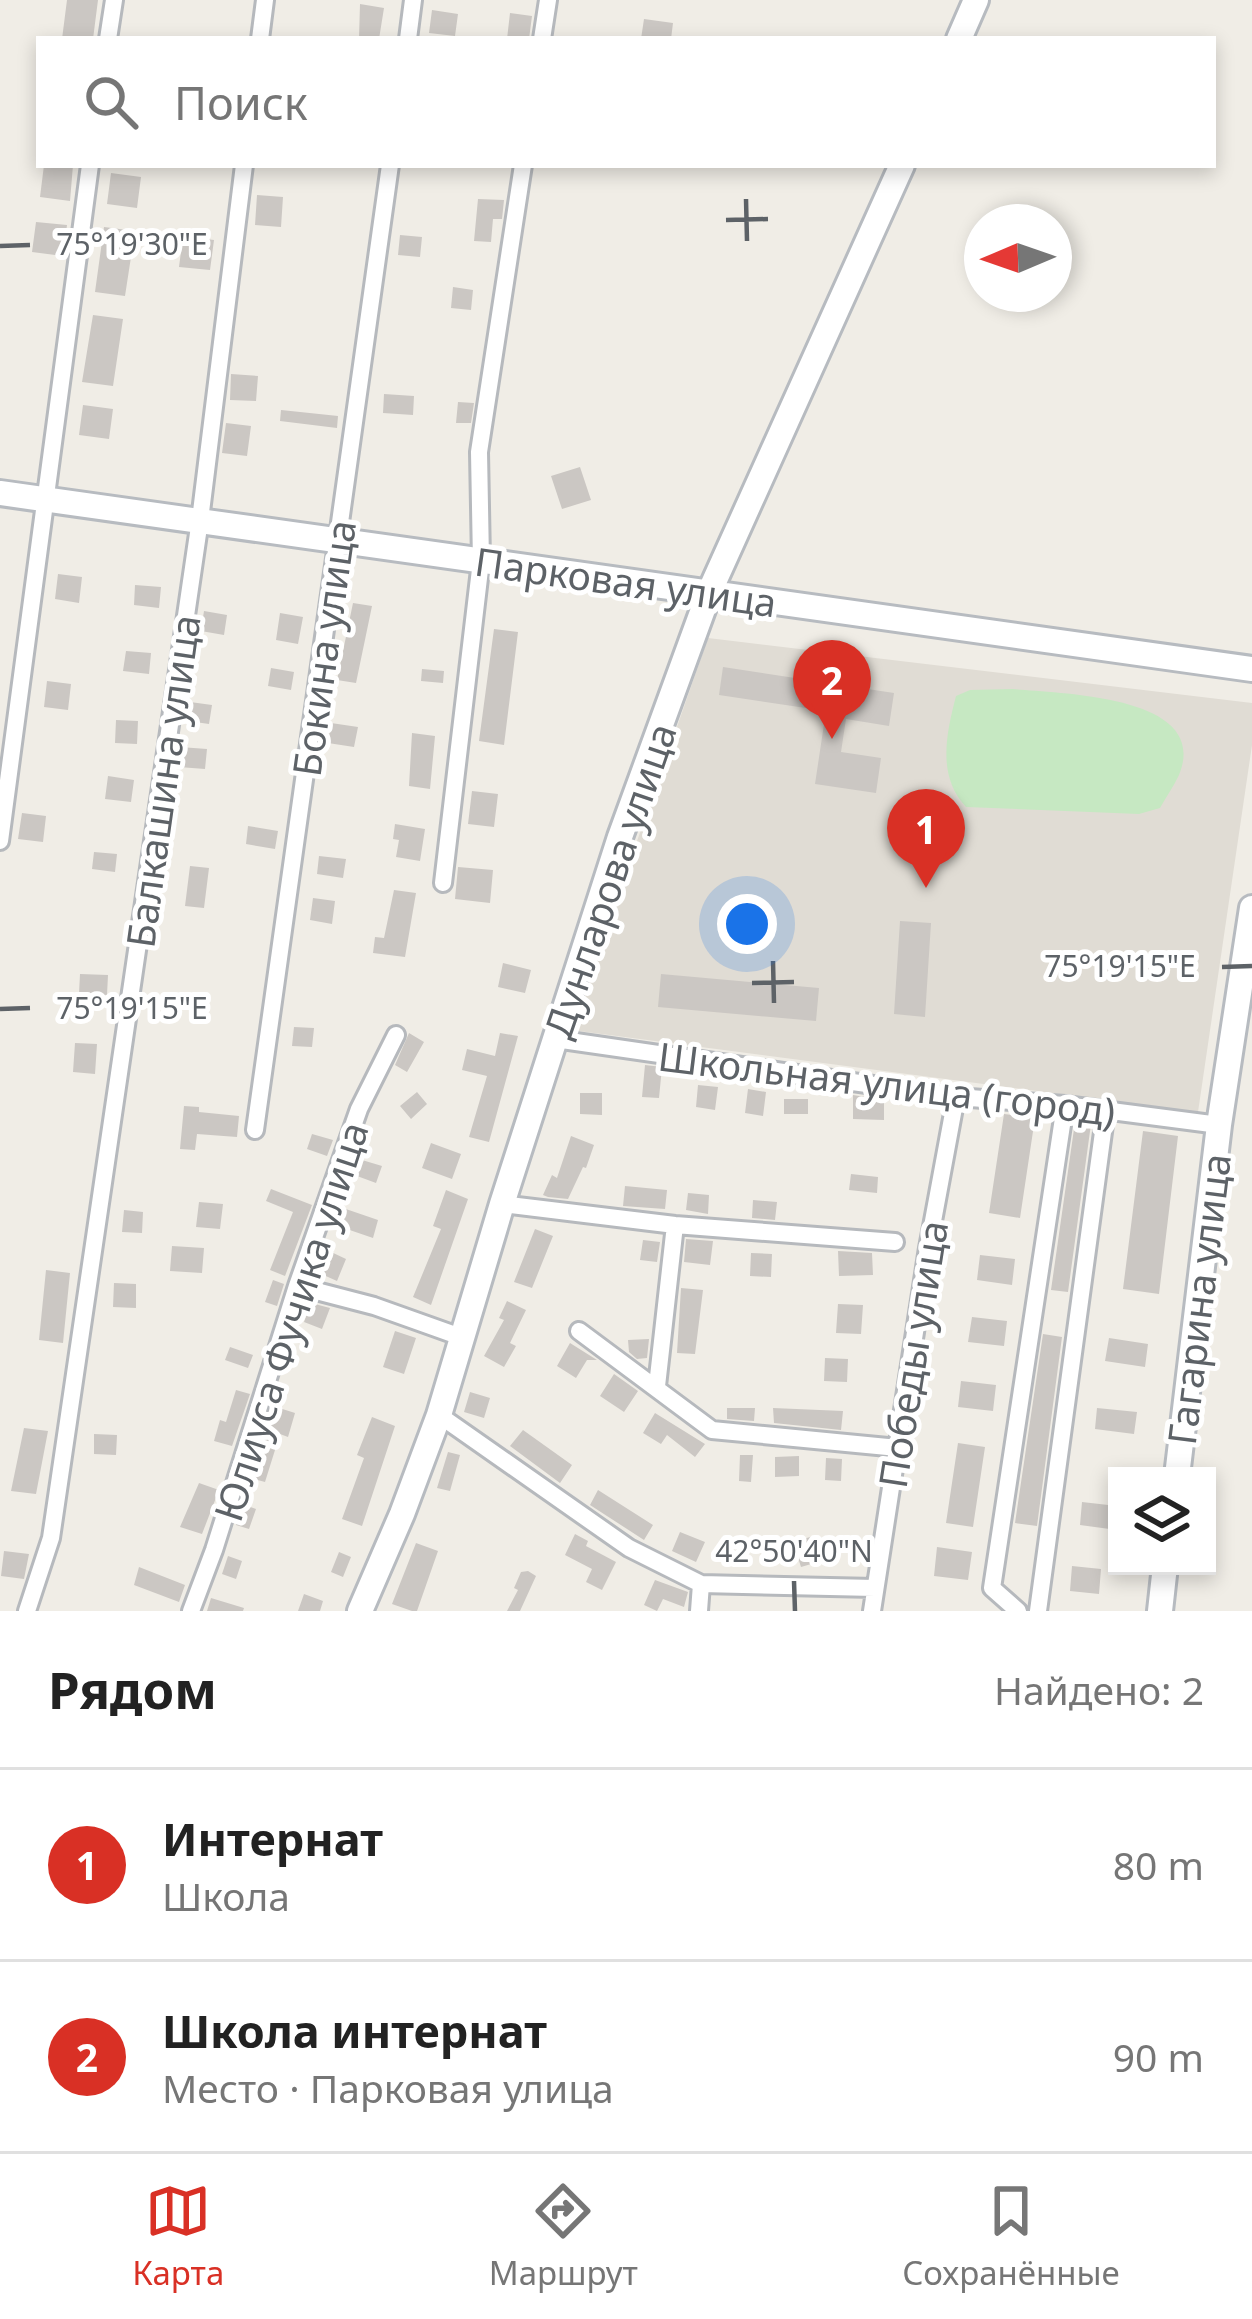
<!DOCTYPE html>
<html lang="ru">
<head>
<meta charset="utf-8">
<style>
  body { margin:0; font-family:"Noto Sans",sans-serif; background:#f6f6f6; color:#222 }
  .controls { position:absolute; right:36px; bottom:36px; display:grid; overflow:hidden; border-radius:0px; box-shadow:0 6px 18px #0003 }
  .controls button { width:108px; height:108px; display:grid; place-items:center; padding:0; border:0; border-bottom:3px solid #e0e0e0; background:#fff; color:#222; font:60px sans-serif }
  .compass { position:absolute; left:964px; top:204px; width:108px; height:108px; border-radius:50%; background:#fff; box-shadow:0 6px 18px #0003; rotate:268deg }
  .you { position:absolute; left:747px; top:924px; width:42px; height:42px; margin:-30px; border:9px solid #fff; border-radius:50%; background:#1a73e8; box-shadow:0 0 0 18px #1a73e833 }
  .badge { display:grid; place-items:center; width:78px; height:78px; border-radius:50%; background:#d93025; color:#fff; font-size:39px; font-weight:700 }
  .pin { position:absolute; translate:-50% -99px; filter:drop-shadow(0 3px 6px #0008) }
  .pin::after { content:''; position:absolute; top:63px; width:42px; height:36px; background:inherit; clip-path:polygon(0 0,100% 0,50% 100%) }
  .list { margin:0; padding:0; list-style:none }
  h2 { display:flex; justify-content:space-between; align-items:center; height:156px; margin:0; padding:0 48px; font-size:51px }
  h2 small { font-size:39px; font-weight:400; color:#767676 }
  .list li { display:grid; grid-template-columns:78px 1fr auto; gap:36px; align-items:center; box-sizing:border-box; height:192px; padding:0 48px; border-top:3px solid #e0e0e0 }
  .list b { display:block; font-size:45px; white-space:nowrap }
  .list p { margin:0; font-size:39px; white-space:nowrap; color:#767676 }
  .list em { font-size:39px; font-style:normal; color:#767676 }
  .icon { flex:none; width:66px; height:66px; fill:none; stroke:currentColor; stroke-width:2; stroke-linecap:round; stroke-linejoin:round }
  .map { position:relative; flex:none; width:1252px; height:1611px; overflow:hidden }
  .search { position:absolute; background:#fff; box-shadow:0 6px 18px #0003; left:36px; right:36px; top:36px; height:132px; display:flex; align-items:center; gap:30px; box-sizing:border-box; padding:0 42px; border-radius:0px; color:#767676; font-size:45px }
  .sheet { height:540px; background:#fff }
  nav { display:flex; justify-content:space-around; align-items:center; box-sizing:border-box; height:168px; border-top:3px solid #e0e0e0; background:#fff; font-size:33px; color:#767676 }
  nav a { display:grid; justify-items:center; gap:6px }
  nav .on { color:#d93025 }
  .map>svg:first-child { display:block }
  .education { fill:#e0dcd4 }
  .pitch { fill:#c6e8c2 }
  .building { fill:#cbc7c3 }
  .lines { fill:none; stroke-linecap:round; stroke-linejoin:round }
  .street-casing { stroke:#b6b9bd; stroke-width:22 }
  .secondary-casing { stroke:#b7bbc0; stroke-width:30 }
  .street { stroke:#fff; stroke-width:16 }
  .secondary { stroke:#fff; stroke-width:24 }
  .ticks { fill:none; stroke:#5d6267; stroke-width:4.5 }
  .labels { text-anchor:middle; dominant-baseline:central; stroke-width:10; stroke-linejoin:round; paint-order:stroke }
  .street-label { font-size:39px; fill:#5d6267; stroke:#fff }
  .ticks-label { font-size:30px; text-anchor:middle; fill:#5d6267; stroke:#fff; stroke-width:10; stroke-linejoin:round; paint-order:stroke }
</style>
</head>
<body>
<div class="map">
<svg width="1252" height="1611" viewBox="0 0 1252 1611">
  <rect width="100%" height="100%" fill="#f0ede6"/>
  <path class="education" d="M708,638L1252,703V745L1198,1112L571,1030Z"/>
  <path class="pitch" d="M1013,689C1058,694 1212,694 1179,775C1174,786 1166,797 1160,808L1139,814L966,807C937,776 946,735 956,696L970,690Z"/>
  <path class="building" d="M67,0H98L93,39H62Z
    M360,4L384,8L379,39H359Z
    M432,10L458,14L455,36L429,33Z
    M510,13L532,16L529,39H507Z
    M644,19L673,23L671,39H641Z
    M44,165H73L70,201L40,197Z
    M111,173L141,177L137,208L107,204Z
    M257,195L283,197L281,227L255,225Z
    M478,199L504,200L502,219H493L491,242L474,241Z
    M36,222L67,225L63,256L32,252Z
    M104,227L135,231L125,296L95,292Z
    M400,235L422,237L420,257L398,255Z
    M183,236L214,240L210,270L179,267Z
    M453,287L473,290L471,310L451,308Z
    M93,315L123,319L113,386L82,382Z
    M231,374L258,376L256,401L230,400Z
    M384,394L414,396L413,415L383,413Z
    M458,402L474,403L471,423H456Z
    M83,405L113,409L109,439L79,435Z
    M281,410L338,416L337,428L280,421Z
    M226,423L251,426L247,456L222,453Z
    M580,467L591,500L562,509L551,476Z
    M58,574L82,577L79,603L55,599Z
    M135,585L161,587L159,608L134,605Z
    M353,603L372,606L356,683L337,680Z
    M204,611L227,615L224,635L201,631Z
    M280,613L303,617L298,644L276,640Z
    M494,629L518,632L504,745L479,741Z
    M126,651L151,653L149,674L123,671Z
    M723,667L894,693L889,726L846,719L841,752L881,758L876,793L815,784L826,711L719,695Z
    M271,668L294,672L291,690L268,686Z
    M422,669L444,671L443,683L421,681Z
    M47,681L71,684L68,710L44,707Z
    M190,702L212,705L209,724L188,721Z
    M116,720L138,721L137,744L115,743Z
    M331,723L358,727L354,747L328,743Z
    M412,733L435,736L430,789L409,786Z
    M180,747L207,749L205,769L179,767Z
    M108,776L134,780L131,802L105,799Z
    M472,791L498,794L494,827L468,824Z
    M22,813L46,816L43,842L18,839Z
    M395,824L425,829L420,861L396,857L399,840L393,839Z
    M248,826L278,831L275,849L246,844Z
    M94,852L117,854L115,872L92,869Z
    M319,856L346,859L343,878L317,874Z
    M190,866L209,868L204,908L185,906Z
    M458,867L493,870L490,903L455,899Z
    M394,890L416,893L405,957L373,953L375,937L384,938Z
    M313,898L335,901L332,924L310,920Z
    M900,921L931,923L925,1017L894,1014Z
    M503,963L531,970L525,993L498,987Z
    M80,974L108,975L107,995L79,994Z
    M661,974L819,988L816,1021L658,1007Z
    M294,1027L314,1028L312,1047L292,1046Z
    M409,1033L424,1042L407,1072L395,1065Z
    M500,1033L518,1036L489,1142L469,1137L487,1076L462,1070L467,1049L495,1056Z
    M75,1043L97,1044L95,1074L73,1072Z
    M645,1065L662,1067L659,1098L642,1097Z
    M698,1085L718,1087L715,1110L696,1107Z
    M748,1089L766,1092L763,1116L745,1113Z
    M417,1092L427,1104L411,1119L400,1106Z
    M580,1093H602V1115L580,1114Z
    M853,1095L884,1100V1120L853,1119Z
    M784,1099H808V1114H784Z
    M184,1106L199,1107V1112L239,1116L237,1137L197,1134L195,1150L180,1149Z
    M1004,1114L1035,1118L1020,1218L989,1213Z
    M1075,1122L1091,1124L1068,1292L1051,1290Z
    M1143,1131L1178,1136L1159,1294L1123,1289Z
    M312,1134L333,1140L327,1156L307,1149Z
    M571,1136L594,1145L586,1168L583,1167L568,1199L548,1197L543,1195L552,1175L557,1178Z
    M431,1143L461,1154L452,1179L422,1168Z
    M362,1160L382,1166L376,1183L357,1176Z
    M851,1174L878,1177L877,1193L849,1190Z
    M625,1186L667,1190L665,1209L623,1206Z
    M271,1189L312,1205L285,1276L270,1270L293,1212L266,1201Z
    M446,1190L468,1199L431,1305L413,1297L441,1229L433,1226Z
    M688,1193L709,1195L708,1214L686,1210Z
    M753,1200L777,1202L775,1220L752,1218Z
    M199,1202L223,1204L220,1229L196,1227Z
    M340,1207L378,1220L373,1238L335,1225Z
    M124,1210L143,1212L142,1233L122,1232Z
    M535,1229L553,1236L532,1288L514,1282Z
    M686,1239L713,1241L710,1265L684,1262Z
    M643,1240L660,1242L657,1262L640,1260Z
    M172,1246L204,1248L202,1273L170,1271Z
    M329,1251L346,1259L337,1281L319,1273Z
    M838,1251L872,1253L873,1275L839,1276Z
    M751,1253L772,1254L771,1277L750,1276Z
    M980,1255L1015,1259L1012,1285L977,1280Z
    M46,1270L70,1273L63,1343L39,1340Z
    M273,1280L284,1284L277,1306L265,1302Z
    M114,1283L136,1284V1308L113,1307Z
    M681,1288L703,1290L695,1354L677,1353Z
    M507,1301L526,1310L510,1343L516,1346L504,1367L484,1356L504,1320L499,1318Z
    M311,1303L330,1308L322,1329L304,1322Z
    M838,1304L863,1305L861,1334L836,1333Z
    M972,1317L1007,1321L1004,1346L968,1342Z
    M395,1331L416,1338L404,1374L383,1367Z
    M1043,1334L1062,1337L1037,1526L1015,1523Z
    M1109,1338L1148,1344L1145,1367L1105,1361Z
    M649,1339L647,1358L637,1359L629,1352L628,1340Z
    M570,1343L597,1360H587L576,1378L557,1366Z
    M230,1347L253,1355L248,1368L225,1360Z
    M825,1358L848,1359L847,1382L824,1381Z
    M614,1374L638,1391L624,1412L600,1396Z
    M961,1381L996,1385L993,1411L958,1407Z
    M236,1390L250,1394L232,1446L214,1441L220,1420L226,1422Z
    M470,1392L490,1398L484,1418L464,1412Z
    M276,1407L295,1413L288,1437L280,1434L265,1482L250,1478Z
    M727,1408H755L754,1421L727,1419Z
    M773,1408L843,1411L841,1430L774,1423Z
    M1097,1408L1137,1412L1134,1434L1095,1429Z
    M655,1413L705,1444L695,1457L667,1435L661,1444L643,1433Z
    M372,1417L395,1426L362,1526L342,1519L364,1458L357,1455Z
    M24,1428L48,1431L36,1494L11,1491Z
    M523,1430L572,1465L560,1483L510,1446Z
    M94,1434L117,1435L116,1455L94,1454Z
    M958,1443L985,1447L973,1527L946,1523Z
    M448,1452L460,1455L450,1491L437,1488Z
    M740,1455H753L751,1482L739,1481Z
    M799,1456V1476L775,1477V1457Z
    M826,1458L842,1459L841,1481L825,1480Z
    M199,1483L219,1490L202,1534L180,1527Z
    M598,1490L653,1525L644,1540L590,1505Z
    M1082,1502L1117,1506V1530L1080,1525Z
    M242,1504L256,1509L249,1529L236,1525Z
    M680,1532L705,1542L696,1562L672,1551Z
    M575,1534L588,1541L586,1546L616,1562L602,1590L586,1582L592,1569L565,1555Z
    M817,1535L825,1560L801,1567L793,1542Z
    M416,1543L438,1551L417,1611H412L392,1604Z
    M937,1547L972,1552L968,1580L934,1576Z
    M4,1551L29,1554L24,1579L1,1576Z
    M339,1552L351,1557L343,1577L331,1572Z
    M228,1556L242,1561L236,1579L222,1574Z
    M1072,1566L1101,1569L1099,1594L1070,1591Z
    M139,1567L185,1585L179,1602L134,1585Z
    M528,1571L536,1576L520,1611H507L518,1590L514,1588L521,1572Z
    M655,1580L688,1592L684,1607L663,1599L657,1611L644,1605Z
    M304,1594L323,1601L320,1611H298Z
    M211,1598L244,1608L243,1611H207Z"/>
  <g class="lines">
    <defs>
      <path id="street" d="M108,39L114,0
        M260,39L265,0
        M408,39L413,0
        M542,39L548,0
        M0,841L90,165
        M443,883L481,561L479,452L523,165
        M555,1039L956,1097L1065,1105L1219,1125
        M255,1130L390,165
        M502,1204L675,1225L895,1242
        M297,1286L374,1306L461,1337
        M579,1331L712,1430L898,1448
        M657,1386L675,1225
        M439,1415L629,1548L701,1584L875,1588
        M27,1611L51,1538L200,520L244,165
        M191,1611L214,1550L297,1286L359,1109L396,1035
        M699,1611L701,1584
        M872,1611L928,1248L956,1097
        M1018,1611L992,1588L1065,1105
        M1038,1611L1106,1110"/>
      <path id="secondary" d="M959,39L976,0
        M0,493L1252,669
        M1177,1476L1219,1125L1252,908
        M360,1611L402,1514L439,1415L502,1204L620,837L709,593L902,165
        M1160,1611L1165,1566"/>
    </defs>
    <use href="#street" class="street-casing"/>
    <use href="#secondary" class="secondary-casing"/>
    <use href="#street" class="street"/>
    <use href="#secondary" class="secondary"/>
  </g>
  <path class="ticks" d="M746,199L747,241M726,220L768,219M0,246L30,245M773,961L774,1003M1222,967L1252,966M752,983L794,982M0,1009L30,1008M794,1581L795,1611"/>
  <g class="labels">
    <g class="street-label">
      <text transform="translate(626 581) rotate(8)">Парковая улица</text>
      <text transform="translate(323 648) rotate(-82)">Бокина улица</text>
      <text transform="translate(162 781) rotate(-82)">Балкашина улица</text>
      <text transform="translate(609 880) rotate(-71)">Дунларова улица</text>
      <text transform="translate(887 1083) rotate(7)">Школьная улица (город)</text>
      <text transform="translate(1198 1299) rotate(-83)">Гагарина улица</text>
      <text transform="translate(290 1321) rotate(-72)">Юлиуса Фучика улица</text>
      <text transform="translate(912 1354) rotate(-81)">Победы улица</text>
    </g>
  </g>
  <g class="ticks-label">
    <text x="132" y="255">75°19'30"E</text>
    <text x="1120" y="977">75°19'15"E</text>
    <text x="132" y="1019">75°19'15"E</text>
    <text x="794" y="1562">42°50'40"N</text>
  </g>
</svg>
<div class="controls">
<button><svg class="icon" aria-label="layers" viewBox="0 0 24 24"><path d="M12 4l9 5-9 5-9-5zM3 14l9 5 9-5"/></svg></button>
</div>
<svg class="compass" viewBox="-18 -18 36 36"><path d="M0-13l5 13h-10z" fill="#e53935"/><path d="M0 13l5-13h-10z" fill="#767676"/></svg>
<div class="you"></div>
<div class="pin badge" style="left:926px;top:888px">1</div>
<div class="pin badge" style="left:832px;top:739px">2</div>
<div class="search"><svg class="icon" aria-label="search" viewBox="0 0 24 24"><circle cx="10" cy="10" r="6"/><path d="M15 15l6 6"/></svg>Поиск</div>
</div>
<section class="sheet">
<h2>Рядом<small>Найдено: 2</small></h2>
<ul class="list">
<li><span class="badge">1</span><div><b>Интернат</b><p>Школа</p></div><em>80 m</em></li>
<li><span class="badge">2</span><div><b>Школа интернат</b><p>Место · Парковая улица</p></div><em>90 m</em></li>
</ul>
</section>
<nav>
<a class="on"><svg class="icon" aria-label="map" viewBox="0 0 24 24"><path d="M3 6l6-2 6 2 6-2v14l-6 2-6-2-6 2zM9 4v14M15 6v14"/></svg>Карта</a>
<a><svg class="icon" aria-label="directions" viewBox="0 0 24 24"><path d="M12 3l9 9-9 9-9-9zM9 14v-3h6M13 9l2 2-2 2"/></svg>Маршрут</a>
<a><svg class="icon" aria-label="saved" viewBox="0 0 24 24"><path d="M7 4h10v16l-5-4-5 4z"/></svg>Сохранённые</a>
</nav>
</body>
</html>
